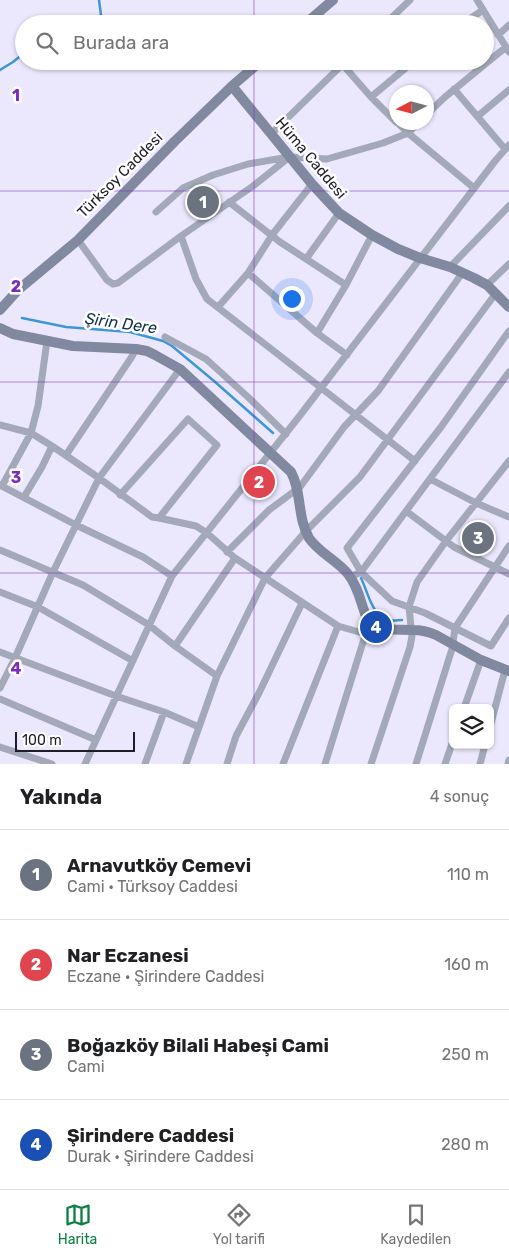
<!DOCTYPE html>
<html lang="tr">
<head>
<meta charset="utf-8">
<style>
  body { margin:0; font-family:Rubik,sans-serif; background:#f6f6f6; color:#202124 }
  .controls { position:absolute; right:15px; bottom:15px; display:grid; overflow:hidden; border-radius:8px; box-shadow:0 1px 4px #0004 }
  .controls button { width:45px; height:45px; display:grid; place-items:center; padding:0; border:0; border-bottom:1px solid #e0e0e0; background:#fff; color:#202124; font:25px sans-serif }
  .compass { position:absolute; left:389px; top:85px; width:45px; height:45px; border-radius:50%; background:#fff; box-shadow:0 1px 4px #0004; rotate:264deg }
  .scale { position:absolute; left:15px; bottom:12px; width:120px; box-sizing:border-box; padding-left:5px; border:2px solid #201d2a; border-top:0; font-size:14px; line-height:18px; white-space:nowrap; color:#201d2a; -webkit-text-stroke:4px #fff; paint-order:stroke }
  .you { position:absolute; left:291px; top:298px; width:18px; height:18px; margin:-12px; border:4px solid #fff; border-radius:50%; background:#1a73e8; box-shadow:0 0 0 8px #1a73e833 }
  .badge { display:grid; place-items:center; width:32px; height:32px; border-radius:50%; background:#0b8043; color:#fff; font-size:16px; font-weight:700 }
  .pin { position:absolute; translate:-50% -50%; border:2px solid #fff; box-shadow:0 1px 5px #0006 }
  .list { margin:0; padding:0; list-style:none }
  h2 { display:flex; justify-content:space-between; align-items:center; height:65px; margin:0; padding:0 20px; font-size:21px }
  h2 small { font-size:16px; font-weight:400; color:#757577 }
  .list li { display:grid; grid-template-columns:32px 1fr auto; gap:15px; align-items:center; box-sizing:border-box; height:90px; padding:0 20px; border-top:1px solid #e0e0e0 }
  .list b { display:block; font-size:19px; white-space:nowrap }
  .list p { margin:0; font-size:16px; white-space:nowrap; color:#757577 }
  .list em { font-size:16px; font-style:normal; color:#757577 }
  .icon { flex:none; width:28px; height:28px; fill:none; stroke:currentColor; stroke-width:2; stroke-linecap:round; stroke-linejoin:round }
  .map { position:relative; flex:none; width:509px; height:764px; overflow:hidden }
  .search { position:absolute; background:#fff; box-shadow:0 1px 4px #0004; left:15px; right:15px; top:15px; height:55px; display:flex; align-items:center; gap:12px; box-sizing:border-box; padding:0 18px; border-radius:28px; color:#757577; font-size:19px }
  .sheet { height:425px; background:#fff }
  nav { display:flex; justify-content:space-around; align-items:center; box-sizing:border-box; height:70px; border-top:1px solid #e0e0e0; background:#fff; font-size:14px; color:#757577 }
  nav a { display:grid; justify-items:center; gap:2px }
  nav .on { color:#0b8043 }
  .map>svg:first-child { display:block }
  .lines { fill:none; stroke-linecap:round; stroke-linejoin:round }
  .stream { stroke:#3c97d2; stroke-width:2.5 }
  .street { stroke:#a3a9b8; stroke-width:7 }
  .secondary { stroke:#80899f; stroke-width:10 }
  .grid { fill:none; stroke:#7b2cbf; stroke-width:1; stroke-opacity:0.55 }
  .labels { text-anchor:middle; dominant-baseline:central; stroke-width:5; stroke-linejoin:round; paint-order:stroke }
  .street-label { font-size:15px; fill:#201d2a; stroke:#fff }
  .water-label { font-size:16px; font-style:italic; fill:#0b324a; stroke:#fff }
  .grid-label { font-size:16px; text-anchor:middle; font-weight:bold; fill:#7b2cbf; stroke:#fff; stroke-width:5; stroke-linejoin:round; paint-order:stroke }
</style>
</head>
<body>
<div class="map">
<svg width="509" height="764" viewBox="0 0 509 764">
  <rect width="100%" height="100%" fill="#ebe8fe"/>
  <g class="lines">
    <path class="stream" d="M98,24L101,15L99,0
      M0,70L13,62L24,53
      M22,318L66,327L130,332L163,341L172,346L214,381L273,433
      M361,578C368,592 372,617 389,620C393,621 398,620 402,620"/>
    <path class="street" d="M477,0L509,52
      M385,24L410,0
      M462,24L483,10
      M498,35L509,25
      M343,65L371,97
      M454,89L505,149
      M426,115L445,97L506,47
      M478,116L509,90
      M396,122L371,97L414,61
      M397,122L408,133L474,188
      M271,134L346,61
      M229,202L280,242L346,285
      M156,212L183,188L213,175L248,164L289,157L327,159L383,143L408,133L419,122
      M181,236L196,279L207,299L415,461
      M78,240L107,280L113,284L118,283L181,236L253,186L287,159
      M306,259L339,213
      M450,267L509,206
      M248,273L317,333L347,355
      M487,285L509,264
      M218,307L248,273L272,235L312,184
      M509,331L441,427L347,548L361,572L392,601L425,613L491,646L509,618
      M317,333L346,285L372,235
      M165,337L206,359L249,398L286,434
      M0,425L31,433L52,446L99,478L152,517L159,518L196,526L207,533L235,558L338,626L366,634
      M66,455L131,358L136,349
      M430,479L476,503L509,517
      M0,485L76,525L143,557L172,576
      M2,486L31,433L38,406L47,341
      M120,495L188,419L217,445L159,518
      M24,497L42,467L52,446
      M406,511L454,547L509,574
      M0,550L83,585L149,625L175,646L217,676
      M227,552L269,510L300,487L344,427L378,391L463,272
      M350,577L361,572L509,372
      M0,592L38,607L133,661
      M175,646L235,558
      M0,652L116,696L164,712L199,727
      M0,688L15,658L53,572L99,478L180,369
      M0,699L96,740
      M464,708L481,660
      M490,727L505,670
      M0,747L52,764
      M85,764L172,576L298,418L495,161L509,145
      M145,764L164,712
      M186,764L217,676L265,578L306,531L360,477L496,293
      M227,764L236,736L259,693L302,603
      M283,764L338,626
      M325,764L369,623
      M371,764L410,647L412,636L409,607L417,582L446,541L509,461
      M416,764L452,649L455,628L509,546
      M445,764L453,741
      M480,764L485,745
      M508,764L509,760"/>
    <path class="secondary" d="M305,24L333,0
      M232,86L312,184L339,213L372,235L398,249L420,258L450,267L474,278L487,285L509,307
      M0,310L18,290L78,240L175,141L232,86L261,61
      M0,328L13,334L73,346L136,349L147,351L155,355L180,369L291,472C302,492 297,517 309,538C319,553 337,560 348,574C360,589 361,607 369,623C384,632 397,629 413,630C421,630 429,632 436,635L481,660L509,671"/>
  </g>
  <path class="grid" d="M254,0V24M254,61V764M0,191H509M0,382H509M0,573H509"/>
  <g class="labels">
    <g class="street-label">
      <text transform="translate(311 158) rotate(50)">Hüma Caddesi</text>
      <text transform="translate(120 175) rotate(-45)">Türksoy Caddesi</text>
    </g>
    <g class="water-label">
      <text transform="translate(121 323) rotate(8)">Şirin Dere</text>
    </g>
  </g>
  <g class="grid-label">
    <text x="16" y="101">1</text>
    <text x="16" y="292">2</text>
    <text x="16" y="483">3</text>
    <text x="16" y="674">4</text>
  </g>
</svg>
<div class="controls">
<button><svg class="icon" aria-label="layers" viewBox="0 0 24 24"><path d="M12 4l9 5-9 5-9-5zM3 14l9 5 9-5"/></svg></button>
</div>
<svg class="compass" viewBox="-18 -18 36 36"><path d="M0-13l5 13h-10z" fill="#e53935"/><path d="M0 13l5-13h-10z" fill="#757577"/></svg>
<div class="scale">100 m</div>
<div class="you"></div>
<div class="pin badge" style="left:203px;top:202px;background:#6b7280">1</div>
<div class="pin badge" style="left:259px;top:482px;background:#e0444e">2</div>
<div class="pin badge" style="left:478px;top:538px;background:#6b7280">3</div>
<div class="pin badge" style="left:376px;top:627px;background:#1a4fb4">4</div>
<div class="search"><svg class="icon" aria-label="search" viewBox="0 0 24 24"><circle cx="10" cy="10" r="6"/><path d="M15 15l6 6"/></svg>Burada ara</div>
</div>
<section class="sheet">
<h2>Yakında<small>4 sonuç</small></h2>
<ul class="list">
<li><span class="badge" style="background:#6b7280">1</span><div><b>Arnavutköy Cemevi</b><p>Cami · Türksoy Caddesi</p></div><em>110 m</em></li>
<li><span class="badge" style="background:#e0444e">2</span><div><b>Nar Eczanesi</b><p>Eczane · Şirindere Caddesi</p></div><em>160 m</em></li>
<li><span class="badge" style="background:#6b7280">3</span><div><b>Boğazköy Bilali Habeşi Cami</b><p>Cami</p></div><em>250 m</em></li>
<li><span class="badge" style="background:#1a4fb4">4</span><div><b>Şirindere Caddesi</b><p>Durak · Şirindere Caddesi</p></div><em>280 m</em></li>
</ul>
</section>
<nav>
<a class="on"><svg class="icon" aria-label="map" viewBox="0 0 24 24"><path d="M3 6l6-2 6 2 6-2v14l-6 2-6-2-6 2zM9 4v14M15 6v14"/></svg>Harita</a>
<a><svg class="icon" aria-label="directions" viewBox="0 0 24 24"><path d="M12 3l9 9-9 9-9-9zM9 14v-3h6M13 9l2 2-2 2"/></svg>Yol tarifi</a>
<a><svg class="icon" aria-label="saved" viewBox="0 0 24 24"><path d="M7 4h10v16l-5-4-5 4z"/></svg>Kaydedilen</a>
</nav>
</body>
</html>
